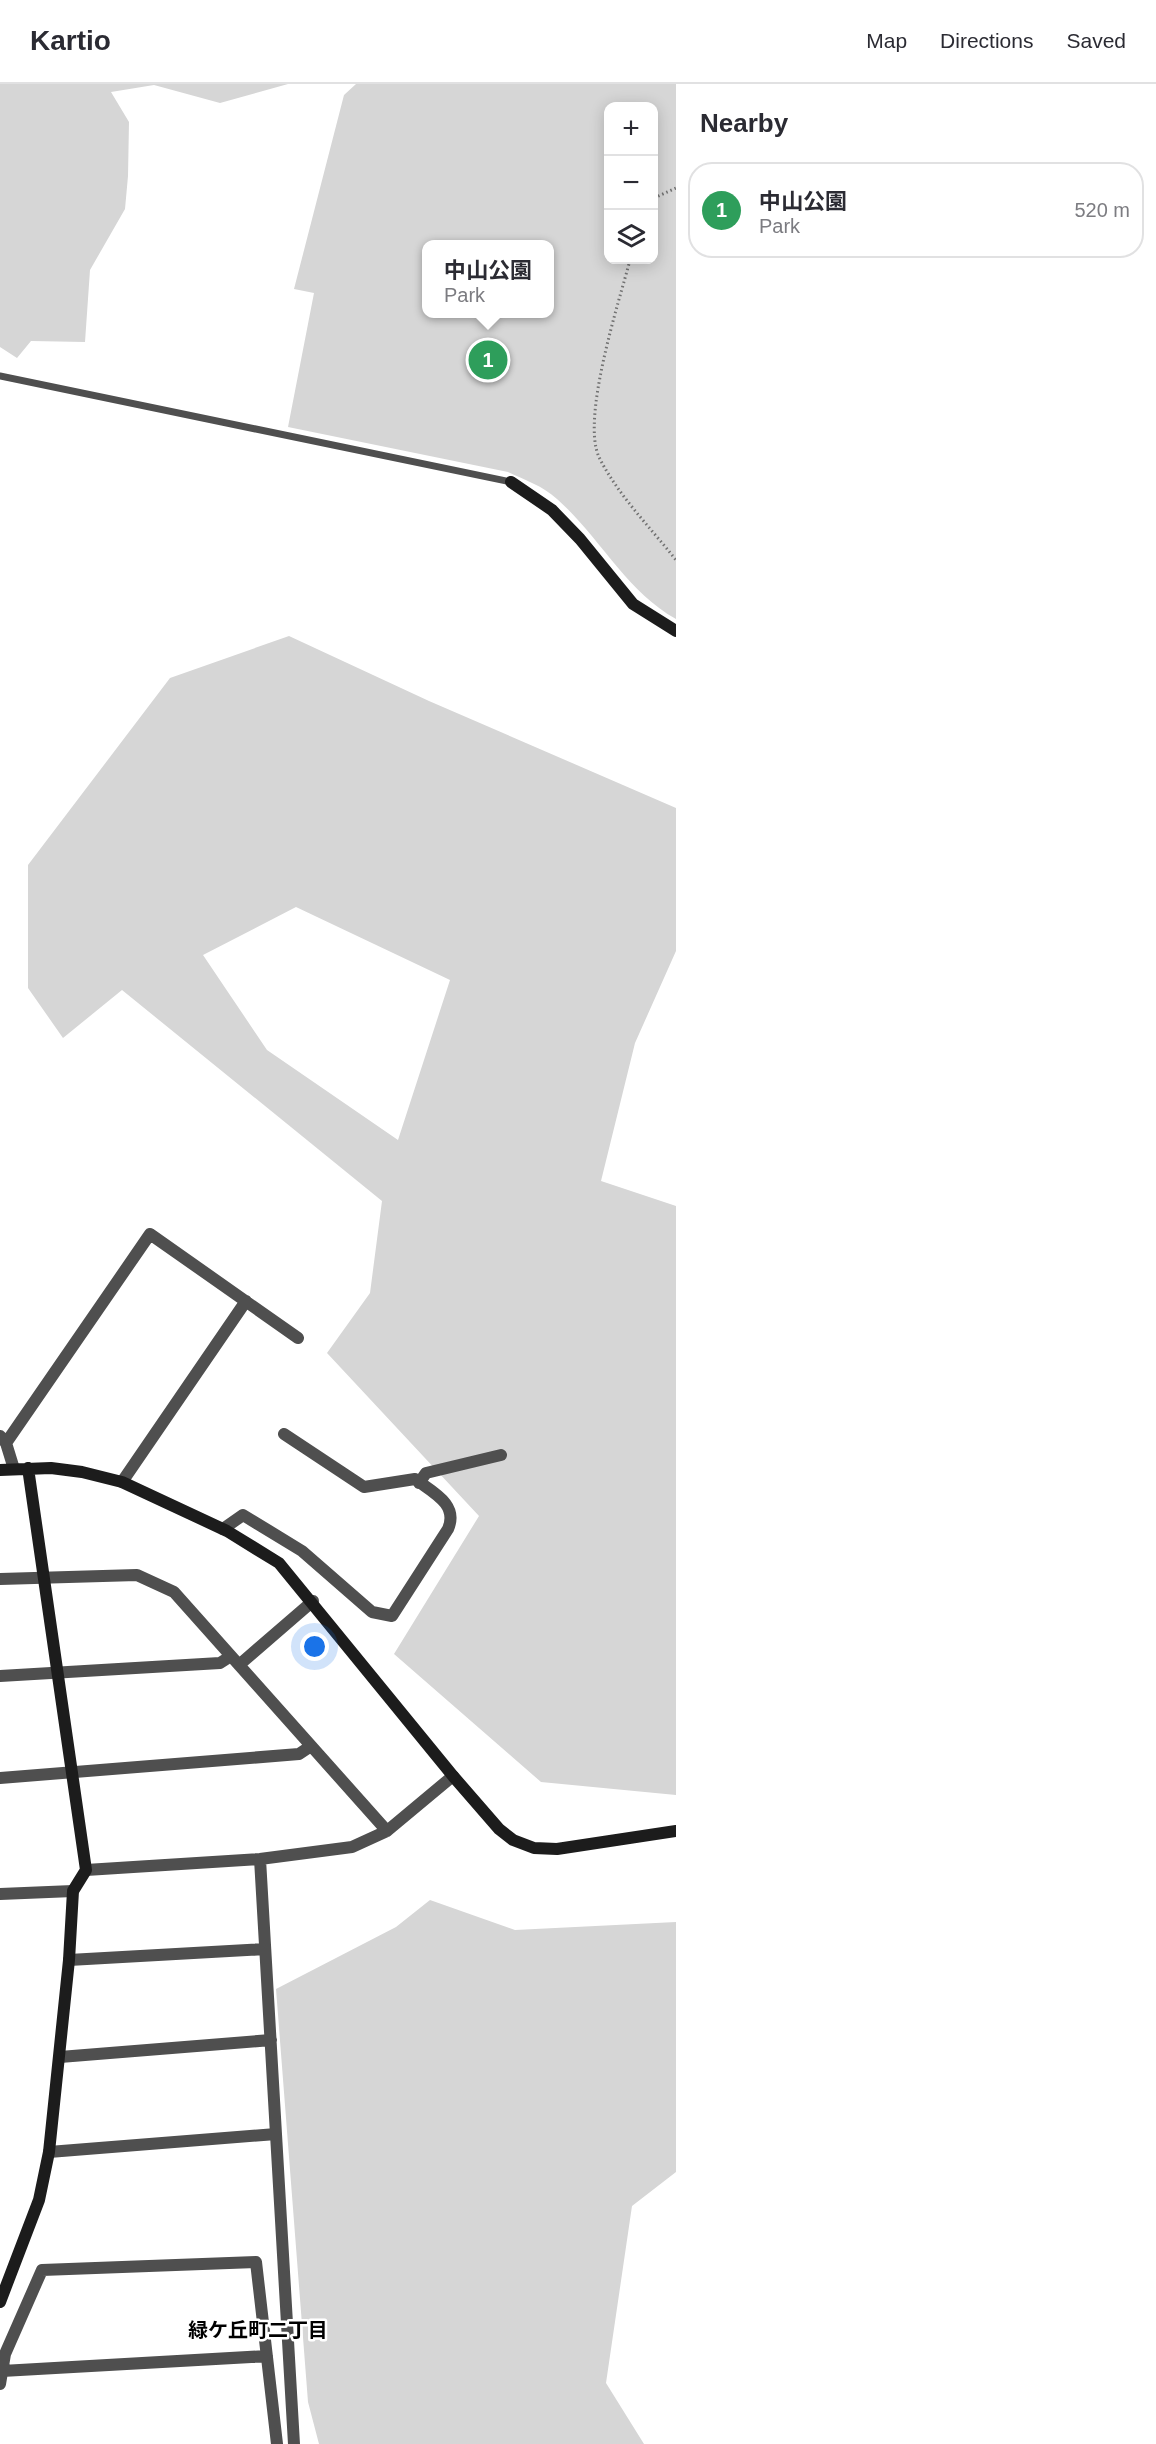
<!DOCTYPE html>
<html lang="en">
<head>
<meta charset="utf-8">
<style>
  body { margin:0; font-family:Helvetica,"Noto Sans JP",sans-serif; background:#f7f7f7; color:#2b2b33 }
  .controls { position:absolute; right:18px; top:18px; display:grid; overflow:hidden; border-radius:12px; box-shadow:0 3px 15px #0003 }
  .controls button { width:54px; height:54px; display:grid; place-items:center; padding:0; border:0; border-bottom:2px solid #e1e1e2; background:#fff; color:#2b2b33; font:30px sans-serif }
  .you { position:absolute; left:315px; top:1563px; width:21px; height:21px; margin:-15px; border:4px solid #fff; border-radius:50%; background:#1a73e8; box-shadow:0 0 0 9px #1a73e833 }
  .badge { display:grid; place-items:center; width:39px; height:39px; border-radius:50%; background:#000; color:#fff; font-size:20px; font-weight:700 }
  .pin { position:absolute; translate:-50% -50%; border:3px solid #fff; box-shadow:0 2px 6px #0006 }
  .popup { position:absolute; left:422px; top:156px; width:132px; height:78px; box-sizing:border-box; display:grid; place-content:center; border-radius:12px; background:#fff; filter:drop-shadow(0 2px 4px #0005); font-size:20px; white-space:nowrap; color:#7c7c81 }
  .popup b { font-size:22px; color:#2b2b33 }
  .popup::after { content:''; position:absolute; left:50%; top:100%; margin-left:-12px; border:12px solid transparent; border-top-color:#fff }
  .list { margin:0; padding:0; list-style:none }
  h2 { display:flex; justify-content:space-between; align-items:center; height:78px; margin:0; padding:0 24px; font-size:26px }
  h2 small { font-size:20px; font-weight:400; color:#7c7c81 }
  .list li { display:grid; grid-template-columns:39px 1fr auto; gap:18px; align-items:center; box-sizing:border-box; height:96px; margin:0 12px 12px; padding:0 12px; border:2px solid #e1e1e2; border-radius:24px }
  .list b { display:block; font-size:22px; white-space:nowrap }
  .list p { margin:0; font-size:20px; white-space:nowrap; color:#7c7c81 }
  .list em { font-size:20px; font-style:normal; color:#7c7c81 }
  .icon { flex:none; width:33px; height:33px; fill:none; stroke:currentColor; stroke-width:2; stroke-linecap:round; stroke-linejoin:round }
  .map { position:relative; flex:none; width:676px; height:2360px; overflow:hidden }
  header { display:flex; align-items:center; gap:36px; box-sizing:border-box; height:84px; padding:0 30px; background:#fff; border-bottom:2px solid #e1e1e2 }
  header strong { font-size:28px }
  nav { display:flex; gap:33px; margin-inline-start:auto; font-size:21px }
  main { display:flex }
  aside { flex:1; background:#fff }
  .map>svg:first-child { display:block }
  .green { fill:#d6d6d6; fill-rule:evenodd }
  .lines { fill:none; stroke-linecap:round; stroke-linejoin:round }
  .path { stroke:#717171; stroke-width:3; stroke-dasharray:1.5 3; stroke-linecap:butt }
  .lane { stroke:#4f4f4f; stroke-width:7 }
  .street { stroke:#4f4f4f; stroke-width:12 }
  .secondary { stroke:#1c1c1c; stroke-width:12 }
  .labels { text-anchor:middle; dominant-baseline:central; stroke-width:5; stroke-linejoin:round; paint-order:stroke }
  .neighbourhood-label { font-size:20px; font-weight:bold; fill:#000; stroke:#fff }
</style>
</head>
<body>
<header>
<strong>Kartio</strong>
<nav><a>Map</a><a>Directions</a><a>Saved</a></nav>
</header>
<main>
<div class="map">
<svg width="676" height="2360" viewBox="0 0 676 2360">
  <rect width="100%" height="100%" fill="#fff"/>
  <path class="green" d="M0,0H288L220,19L154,1L111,8L129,38L128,92L125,125L90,186L85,258L31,257L17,274L0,263Z
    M356,0H676V535C626,507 599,452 557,415C543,402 525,396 508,388L288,343L314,209L294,205L344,11ZM654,22V176H608V22ZM550,160V230H426V160Z
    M289,552L429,617L676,724V867L635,959L601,1097L676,1122V1711L541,1698L394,1570L479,1432L327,1269L370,1209L382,1117L122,906L63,954L28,904V781L170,594ZM296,823L450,896L398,1056L267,966L203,871Z
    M430,1816L515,1846L676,1838V2088L632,2122L606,2299L644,2360H319L308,2318L276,1905L396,1843Z"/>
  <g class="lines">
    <path class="path" d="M654,114L676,104
      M630,176C619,218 581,334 599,373C617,410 650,443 676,476"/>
    <path class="lane" d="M0,292L511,398"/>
    <path class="street" d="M0,1352L6,1359L14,1385
      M6,1359L150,1150L298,1254
      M122,1398L246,1217
      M419,1399L426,1389L501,1371
      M223,1445L243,1431L302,1467L372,1528L392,1532L448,1445C459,1420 432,1408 415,1395L364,1403L284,1350
      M0,1495L137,1491L174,1508L387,1747
      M239,1581L313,1517
      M0,1592L220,1579L231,1572
      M0,1694L299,1670L311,1662
      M260,1775L294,2360
      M86,1786L260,1775L352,1763L387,1747L453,1692
      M0,1810L73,1807
      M69,1876L265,1865
      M60,1973L271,1956
      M49,2068L276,2050
      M2,2287L267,2272
      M0,2300L5,2270L42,2186L256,2178L277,2360"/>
    <path class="secondary" d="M511,398L552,426L580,455L633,520L676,547
      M0,1386L51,1384L82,1388L122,1398L227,1447L279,1479L453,1692L499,1745L513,1756L534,1764L557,1765L676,1747
      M0,2218L39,2116L49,2068L69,1876L73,1807L86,1786L28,1384"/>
  </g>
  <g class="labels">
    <g class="neighbourhood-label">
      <text x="258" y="2246">緑ケ丘町二丁目</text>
    </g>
  </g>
</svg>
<div class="controls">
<button>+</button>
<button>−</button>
<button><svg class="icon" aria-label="layers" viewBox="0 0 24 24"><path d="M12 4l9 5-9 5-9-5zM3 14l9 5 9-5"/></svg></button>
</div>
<div class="you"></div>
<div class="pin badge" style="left:488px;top:276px;background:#2e9e5b">1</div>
<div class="popup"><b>中山公園</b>Park</div>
</div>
<aside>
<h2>Nearby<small></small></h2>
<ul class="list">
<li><span class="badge" style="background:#2e9e5b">1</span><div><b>中山公園</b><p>Park</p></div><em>520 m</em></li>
</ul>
</aside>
</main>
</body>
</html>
